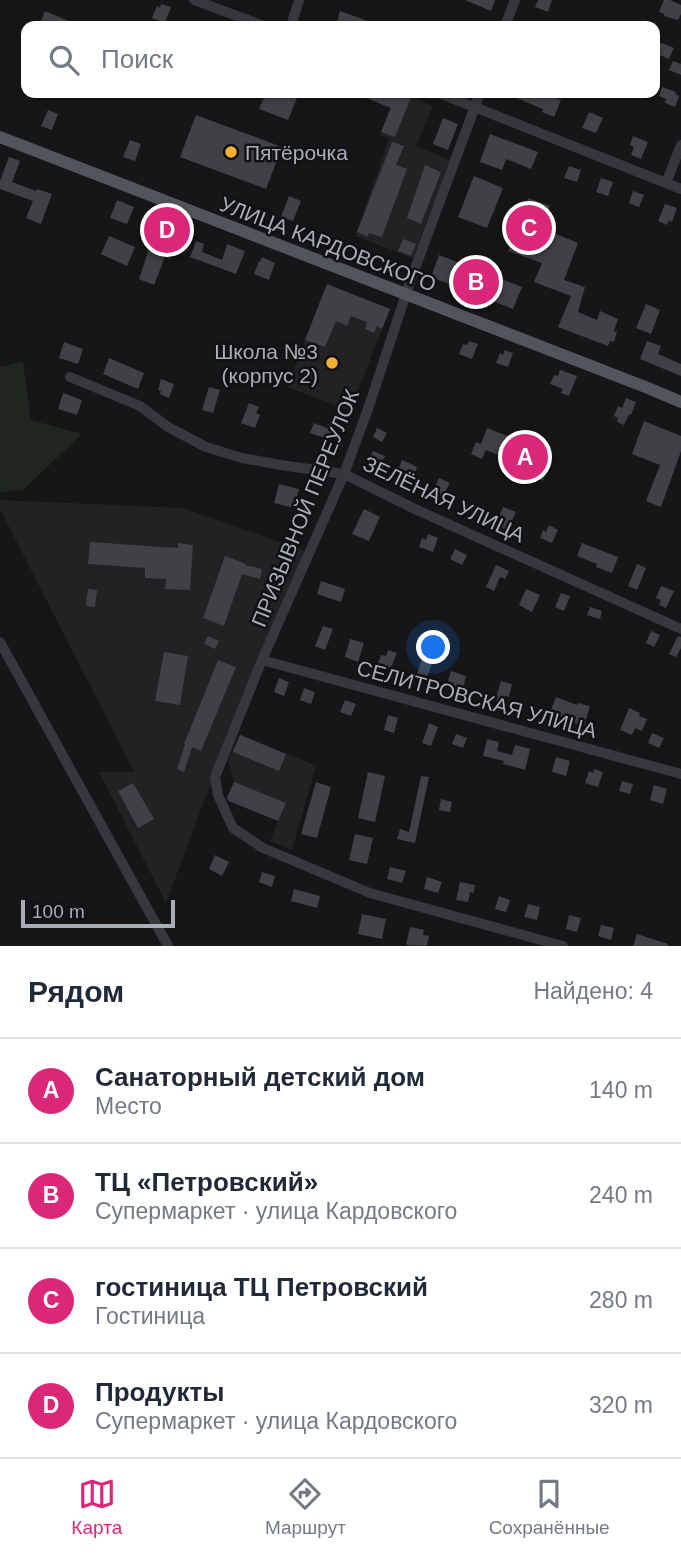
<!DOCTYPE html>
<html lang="ru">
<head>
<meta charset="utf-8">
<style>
  body { margin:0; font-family:Helvetica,sans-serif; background:#f2f2f3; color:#1f2937 }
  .scale { position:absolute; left:21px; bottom:18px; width:154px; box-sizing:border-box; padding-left:7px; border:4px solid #a8adb8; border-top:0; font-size:19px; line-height:24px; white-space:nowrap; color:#a8adb8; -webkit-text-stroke:5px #111113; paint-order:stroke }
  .you { position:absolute; left:434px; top:648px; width:24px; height:24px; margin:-18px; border:5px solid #fff; border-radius:50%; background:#1a73e8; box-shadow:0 0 0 10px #1a73e833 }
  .badge { display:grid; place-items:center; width:46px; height:46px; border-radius:50%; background:#db2777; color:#fff; font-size:23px; font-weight:700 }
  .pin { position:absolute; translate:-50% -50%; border:4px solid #fff; box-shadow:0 2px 7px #0006 }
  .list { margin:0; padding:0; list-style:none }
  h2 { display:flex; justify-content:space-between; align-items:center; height:91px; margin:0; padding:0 28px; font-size:30px }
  h2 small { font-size:23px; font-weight:400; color:#747a83 }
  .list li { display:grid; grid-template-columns:46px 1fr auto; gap:21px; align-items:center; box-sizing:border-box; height:105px; padding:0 28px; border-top:2px solid #e0e1e3 }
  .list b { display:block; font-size:26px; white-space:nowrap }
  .list p { margin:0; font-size:23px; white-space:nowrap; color:#747a83 }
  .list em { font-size:23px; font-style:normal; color:#747a83 }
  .icon { flex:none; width:38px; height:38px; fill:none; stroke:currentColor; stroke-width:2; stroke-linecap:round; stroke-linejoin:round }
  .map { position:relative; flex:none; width:681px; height:946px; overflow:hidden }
  .search { position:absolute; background:#fff; box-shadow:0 2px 5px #0004; left:21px; right:21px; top:21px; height:77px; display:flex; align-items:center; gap:18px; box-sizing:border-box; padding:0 24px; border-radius:14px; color:#747a83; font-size:26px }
  .sheet { height:511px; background:#fff }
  nav { display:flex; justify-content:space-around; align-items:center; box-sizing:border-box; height:98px; border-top:2px solid #e0e1e3; background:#fff; font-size:19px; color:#747a83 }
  nav a { display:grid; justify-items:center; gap:4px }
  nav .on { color:#db2777 }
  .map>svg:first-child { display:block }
  .built { fill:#222225 }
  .green { fill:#1e261f }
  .building { fill:#404145 }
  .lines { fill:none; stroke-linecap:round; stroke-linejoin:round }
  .minor { stroke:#37383d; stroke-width:10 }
  .major { stroke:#53555c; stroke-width:12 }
  .poi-dot { fill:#f2b134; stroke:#111113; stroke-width:2.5 }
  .labels { text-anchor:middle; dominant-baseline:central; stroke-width:5; stroke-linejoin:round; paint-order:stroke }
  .poi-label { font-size:21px; fill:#a8adb8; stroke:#111113; text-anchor:start }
  .street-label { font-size:21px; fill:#a8adb8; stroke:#111113 }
</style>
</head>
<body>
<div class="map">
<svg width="681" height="946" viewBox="0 0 681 946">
  <rect width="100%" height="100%" fill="#161618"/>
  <path class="built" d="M395,93H403L433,106L416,146L450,160L413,258L355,236L389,139L380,135Z
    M327,284L390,309L350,411L287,387Z
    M0,500L182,508L308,552L206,796L166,903L99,772H134L0,509Z
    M240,734L316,766L292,850L270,841L278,821L226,800L234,782L228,760Z"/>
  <path class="green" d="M23,362L31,420L82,434L23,490L0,492V367Z"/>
  <path class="building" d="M465,0H495L491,11Z
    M538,0H552L548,12L535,7Z
    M664,0H670L681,5V14L678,20L664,16V14L659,12Z
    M161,4L171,7L165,23L152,18L157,6L160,8Z
    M45,11L80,26H39Z
    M340,11L379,25V26H348L337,22Z
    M657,41L674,48L669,59L655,53Z
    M673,61L681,64V75L669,70Z
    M662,87L676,92L675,94L679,96L675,107L665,103L666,99L659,96Z
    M266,93H299L288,120L259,109Z
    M354,93H400L411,97L395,137L381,132L391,108Z
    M504,93H542L561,100L554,117L542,112L543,109Z
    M48,110L58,114L52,130L41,126Z
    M589,112L603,118L596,133L582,128Z
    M196,115L282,147L266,189L180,157Z
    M443,118L458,124L448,150L433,144Z
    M490,134L538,152L531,169L506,159L502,170L480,162Z
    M633,136L648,142L641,159L631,155L634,147L630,145Z
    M130,140L141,144L135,161L123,157Z
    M392,142L404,146L396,165L407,169L382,237L369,233L368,237L357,232Z
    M9,157L20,161L12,182L36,191L37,189L52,194L41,224L26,218L33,201L0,189V181Z
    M425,165L441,172L421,224L407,218Z
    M569,166L581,170L577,182L564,178Z
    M474,176L503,188L487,228L458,217Z
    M601,178L613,182L608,196L596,192Z
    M633,191L644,195L639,207L629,203Z
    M289,196L301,201L293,221L281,217Z
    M528,198L550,206L542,228L578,243L564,280L585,287L578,312L597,320L600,311L618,319L614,331L617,332L614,342L610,341L608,346L558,327L571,296L534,282L542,263L508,251Z
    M117,200L134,207L127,224L110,218Z
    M665,204L677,208L672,222L669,220L667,225L658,221Z
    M164,225L175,229L168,246L174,248L170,259L165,257L154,285L139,279L153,237L159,239Z
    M109,236L135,247L127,266L101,254Z
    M403,239L416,244L411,256L398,251Z
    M196,241L204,244L202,252L222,260L227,244L245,251L236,274L190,257Z
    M439,255L522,287L513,309L431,277Z
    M262,257L275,263L269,280L254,274L259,261L260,262Z
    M327,284L390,309L382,329L377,326L374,333L365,329L367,322L351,316L347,326L336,321L325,347L305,340Z
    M646,304L660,310L651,334L636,328Z
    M469,341L478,344L472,359L459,354L463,344L467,345Z
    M647,341L661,346L658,354L681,364V376L640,359Z
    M64,342L83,349L78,364L59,358Z
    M505,350L513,353L508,367L496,363L500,353L503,355Z
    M109,358L144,373L138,389L103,374Z
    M560,370L577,376L569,396L561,393L563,389L550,384L554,375L558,376Z
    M161,379L174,384L169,398L160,394L161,391L158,390Z
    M209,387L220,390L213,413L202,410Z
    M63,393L82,400L77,415L58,409Z
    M626,398L636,402L631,415L629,414L624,425L617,422L618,418L614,416L618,406L622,408Z
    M249,403L259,407L256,413L260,415L255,428L241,423Z
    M644,421L681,436V451L661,507L646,501L660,465L632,454Z
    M314,423L332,430L328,439L310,433Z
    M377,428L387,433L382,442L373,437Z
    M487,428L548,452L543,466L548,468L543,481L532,476L535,470L486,450L482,459L471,454L476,442L481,444Z
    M373,451L385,456L378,470L366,464Z
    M402,460L417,467L410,484L399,479L401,474L397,472Z
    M439,478L450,483L442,498L432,493Z
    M279,484L299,489L294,508L274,503Z
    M503,507L516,512L508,530L495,525Z
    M364,509L380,517L369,541L352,534Z
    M549,525L558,530L552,543L540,538L543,530L546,532Z
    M428,534L438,538L433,552L419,547L422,538L426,540Z
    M90,542L178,548V543L193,545L190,590L165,589L166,579L145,578V568L88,564Z
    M582,543L618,557L612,573L596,567L597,564L577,556Z
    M455,549L467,555L462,565L450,559Z
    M225,556L246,564L245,565L262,569L260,579L242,574L224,626L203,618Z
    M637,564L646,568L637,590L628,586Z
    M496,565L509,571L505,579L500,577L494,591L486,587Z
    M321,581L345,589L341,602L317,594Z
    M661,586L674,591L666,608L659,605L661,600L656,598Z
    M88,589L97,590L95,607L86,606Z
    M526,589L540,595L532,612L519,605Z
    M561,593L570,596L564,611L555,607Z
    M590,607L602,611L600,619L587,615Z
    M323,626L333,629L325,650L315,646Z
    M651,631L660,635L654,647L646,643Z
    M208,636L219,641L215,649L204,644Z
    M678,636L681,637V648L676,657L669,654Z
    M350,639L364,643L358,662L345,657Z
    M388,650L397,653L390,670L377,665L381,655L386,656Z
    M425,650L436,653L426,680L416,677Z
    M164,652L188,656L180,705L155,701Z
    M218,660L236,667L201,751L192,747L184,772L177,769L185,744H184Z
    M451,671L466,676L462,691L452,688L454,683L448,681Z
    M279,678L289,682L284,696L274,692Z
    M501,681L512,684L509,697L505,696L503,702L495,700Z
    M304,688L315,692L311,704L300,700Z
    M556,697L577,705L578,703L590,706L584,726L549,715Z
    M345,700L356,704L351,716L340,712Z
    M629,708L640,713L639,716L647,719L642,731L635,728L632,735L620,730Z
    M388,715L398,718L394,733L384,730Z
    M429,723L438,727L431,746L422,743Z
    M652,733L664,738L659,748L648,743Z
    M456,734L467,738L463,748L452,744Z
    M240,735L286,754L279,771L233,752Z
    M487,739L499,742L497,751L512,755L515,745L530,749L525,770L503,764L504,761L483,756Z
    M556,757L570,761L566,776L552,772Z
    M594,769L603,772L598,787L585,783L589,771L593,773Z
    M368,772L385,776L375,822L358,818Z
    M421,776L429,777L415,843L397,839L400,829L409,832Z
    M622,781L633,784L630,794L619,791Z
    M234,782L286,803L278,821L229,801L227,797Z
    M316,782L331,787L317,838L301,834Z
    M133,783L154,819L138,828L118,791Z
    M654,785L667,789L663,804L650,800Z
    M441,799L452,802L450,812L439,810Z
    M355,834L373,838L367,864L349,860Z
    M215,855L229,862L222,876L209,869Z
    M390,867L406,871L402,883L387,879Z
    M262,872L275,876L272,887L259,882Z
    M427,877L442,882L438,893L424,889Z
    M460,882L475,885L474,893L470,892L468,902L456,900Z
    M294,889L320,896L317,908L291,901Z
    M499,896L510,900L506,912L495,909Z
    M528,904L540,907L537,920L524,917Z
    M362,914L386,919L382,939L358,934Z
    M569,915L581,918L577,932L566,929Z
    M601,925L614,928L611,940L598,936Z
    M410,927L424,930L423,935L429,936L427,946L406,945Z
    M637,934L668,944V946H633Z"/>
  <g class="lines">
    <path class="minor" d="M194,0L264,26
      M291,26L299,0
      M505,26L515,0
      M439,93L681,189
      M480,93L410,282L368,409L344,474L262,660L215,777L218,795L233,828L263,848L370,893L563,946
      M666,183L681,145
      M70,377L140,406L168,427L206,447L242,458L287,466L344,474L417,510L681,629
      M0,642L168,946
      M262,660L681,774"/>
    <path class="major" d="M0,137L648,388L681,402"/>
  </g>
  <g class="poi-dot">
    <circle cx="231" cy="152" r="7"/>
    <circle cx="332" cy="363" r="7"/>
  </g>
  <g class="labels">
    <g class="poi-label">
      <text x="245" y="152">Пятёрочка</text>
      <text x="318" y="351" text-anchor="end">Школа №3<tspan x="318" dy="24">(корпус 2)</tspan></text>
    </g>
    <g class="street-label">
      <text transform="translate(328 244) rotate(21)">УЛИЦА КАРДОВСКОГО</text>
      <text transform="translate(444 499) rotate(25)">ЗЕЛЁНАЯ УЛИЦА</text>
      <text transform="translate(305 508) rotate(-68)">ПРИЗЫВНОЙ ПЕРЕУЛОК</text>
      <text transform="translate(477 699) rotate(15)">СЕЛИТРОВСКАЯ УЛИЦА</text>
    </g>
  </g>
</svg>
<div class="scale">100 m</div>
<div class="you"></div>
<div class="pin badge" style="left:525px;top:457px">A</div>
<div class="pin badge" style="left:476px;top:282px">B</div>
<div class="pin badge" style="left:529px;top:228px">C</div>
<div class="pin badge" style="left:167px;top:230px">D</div>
<div class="search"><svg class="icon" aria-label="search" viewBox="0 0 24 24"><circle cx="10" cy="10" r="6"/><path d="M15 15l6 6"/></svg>Поиск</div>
</div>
<section class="sheet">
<h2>Рядом<small>Найдено: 4</small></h2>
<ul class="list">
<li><span class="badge">A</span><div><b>Санаторный детский дом</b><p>Место</p></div><em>140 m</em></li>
<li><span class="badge">B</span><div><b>ТЦ «Петровский»</b><p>Супермаркет · улица Кардовского</p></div><em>240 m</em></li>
<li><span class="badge">C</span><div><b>гостиница ТЦ Петровский</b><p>Гостиница</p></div><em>280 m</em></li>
<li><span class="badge">D</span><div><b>Продукты</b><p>Супермаркет · улица Кардовского</p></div><em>320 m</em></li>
</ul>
</section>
<nav>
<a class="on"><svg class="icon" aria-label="map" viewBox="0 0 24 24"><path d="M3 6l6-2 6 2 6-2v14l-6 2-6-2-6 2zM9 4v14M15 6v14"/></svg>Карта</a>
<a><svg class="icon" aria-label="directions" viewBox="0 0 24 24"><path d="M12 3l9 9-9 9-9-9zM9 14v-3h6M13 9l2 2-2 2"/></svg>Маршрут</a>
<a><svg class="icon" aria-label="saved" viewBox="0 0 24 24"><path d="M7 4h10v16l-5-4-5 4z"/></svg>Сохранённые</a>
</nav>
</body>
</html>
